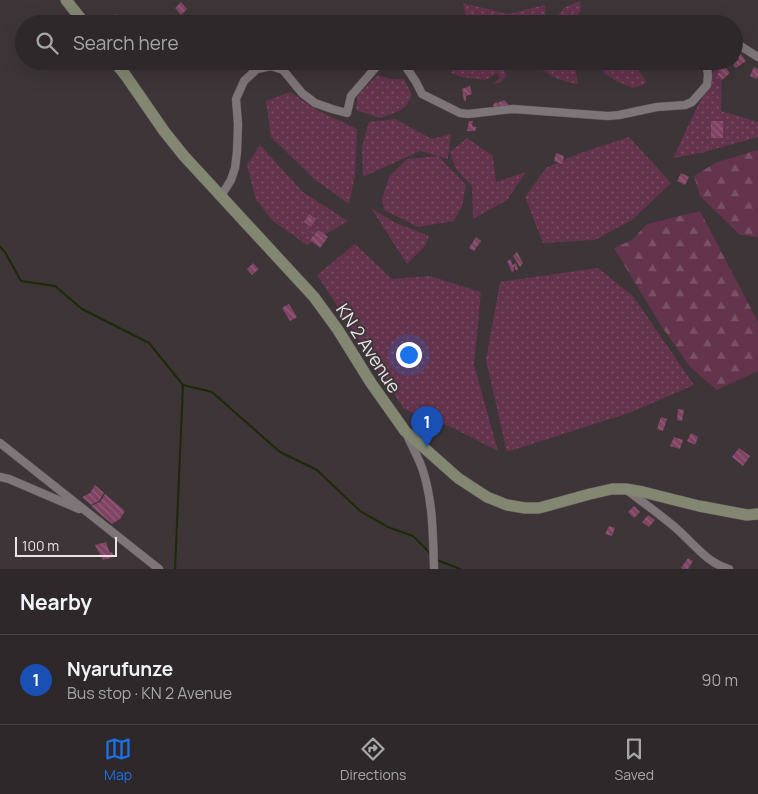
<!DOCTYPE html>
<html lang="en">
<head>
<meta charset="utf-8">
<style>
  body { margin:0; font-family:Manrope,sans-serif; background:#3a3436; color:#f1f3f6 }
  .scale { position:absolute; left:15px; bottom:12px; width:102px; box-sizing:border-box; padding-left:5px; border:2px solid #e8e3e5; border-top:0; font-size:14px; line-height:18px; white-space:nowrap; color:#e8e3e5; -webkit-text-stroke:4px #3d3538; paint-order:stroke }
  .you { position:absolute; left:408px; top:354px; width:18px; height:18px; margin:-12px; border:4px solid #fff; border-radius:50%; background:#1a73e8; box-shadow:0 0 0 8px #1a73e833 }
  .badge { display:grid; place-items:center; width:32px; height:32px; border-radius:50%; background:#1a73e8; color:#fff; font-size:16px; font-weight:700 }
  .pin { position:absolute; translate:-50% -41px; filter:drop-shadow(0 1px 2px #0008) }
  .pin::after { content:''; position:absolute; top:26px; width:18px; height:15px; background:inherit; clip-path:polygon(0 0,100% 0,50% 100%) }
  .list { margin:0; padding:0; list-style:none }
  h2 { display:flex; justify-content:space-between; align-items:center; height:65px; margin:0; padding:0 20px; font-size:21px }
  h2 small { font-size:16px; font-weight:400; color:#a7a6a8 }
  .list li { display:grid; grid-template-columns:32px 1fr auto; gap:15px; align-items:center; box-sizing:border-box; height:90px; padding:0 20px; border-top:1px solid #494447 }
  .list b { display:block; font-size:19px; white-space:nowrap }
  .list p { margin:0; font-size:16px; white-space:nowrap; color:#a7a6a8 }
  .list em { font-size:16px; font-style:normal; color:#a7a6a8 }
  .icon { flex:none; width:28px; height:28px; fill:none; stroke:currentColor; stroke-width:2; stroke-linecap:round; stroke-linejoin:round }
  .map { position:relative; flex:none; width:758px; height:569px; overflow:hidden }
  .search { position:absolute; background:#2e282a; box-shadow:0 5px 20px #0002; left:15px; right:15px; top:15px; height:55px; display:flex; align-items:center; gap:12px; box-sizing:border-box; padding:0 18px; border-radius:28px; color:#a7a6a8; font-size:19px }
  .sheet { height:155px; background:#2e282a }
  nav { display:flex; justify-content:space-around; align-items:center; box-sizing:border-box; height:70px; border-top:1px solid #494447; background:#2e282a; font-size:14px; color:#a7a6a8 }
  nav a { display:grid; justify-items:center; gap:2px }
  nav .on { color:#1a73e8 }
  .map>svg:first-child { display:block }
  .grass { fill:url(#grass-dots) }
  .forest { fill:url(#forest-firs) }
  .lines { fill:none; stroke-linecap:round; stroke-linejoin:round }
  .stream { stroke:#1e2907; stroke-width:2 }
  .building { fill:url(#building-back-hatch) }
  .street-casing { stroke:#5a5457; stroke-width:9 }
  .secondary-casing { stroke:#5a5457; stroke-width:12 }
  .street { stroke:#7e7579; stroke-width:8 }
  .secondary { stroke:#838670; stroke-width:11 }
  .labels { text-anchor:middle; dominant-baseline:central; stroke-width:4; stroke-linejoin:round; paint-order:stroke }
  .street-label { font-size:18px; fill:#e8e3e5; stroke:#3d3538 }
</style>
</head>
<body>
<div class="map">
<svg width="758" height="569" viewBox="0 0 758 569">
  <defs>
    <pattern id="grass-dots" width="8" height="8" patternUnits="userSpaceOnUse" patternTransform="scale(1.25)"><rect width="8" height="8" fill="#64334c"/><path d="M2 2h.1M6 6h.1" fill="none" stroke="#7a5066" stroke-width="1.8" stroke-linecap="round"/></pattern>
    <pattern id="forest-firs" width="22" height="20" patternUnits="userSpaceOnUse" patternTransform="scale(1.25)"><rect width="22" height="20" fill="#64334c"/><path d="M5 1l3.5 6h-7zM16 11l3.5 6h-7z" fill="#7a5066"/></pattern>
    <pattern id="building-back-hatch" width="6" height="6" patternUnits="userSpaceOnUse" patternTransform="scale(1.25)"><rect width="6" height="6" fill="#804363"/><path d="M-1 5l2 2M0 0l6 6M5-1l2 2" fill="none" stroke="#925e79"/></pattern>
  </defs>
  <rect width="100%" height="100%" fill="#3d3538"/>
  <path class="grass" d="M580,1L581,10L572,24H551L565,7Z
    M463,3L508,14L545,5L546,24H467Z
    M457,61H496L501,65L507,76L500,83L493,84L500,77L497,73L486,80L461,77L451,73Z
    M534,61H574L578,84C560,81 547,76 534,61Z
    M608,61L612,66L618,64V61H633C636,69 643,75 647,83L633,88L616,81L604,73L602,64Z
    M719,61H722L721,111L758,122V137L701,153L673,158Z
    M378,75L390,79H404L412,95L406,106L399,111L380,118L356,110L358,94Z
    M290,92L319,111L357,129L355,175L349,204L314,179L271,137L266,101Z
    M395,119L432,139L451,134L448,159L420,151L363,177L362,147L369,122Z
    M629,137L671,183L632,220L595,240L543,243L525,197L546,168L575,155Z
    M467,138L493,156L496,182L526,172L507,200L473,219L472,186L456,169L450,152Z
    M260,145L303,192L348,221L307,245L273,221L256,200L247,165Z
    M438,156L466,185L462,206L454,221L418,227L384,210L382,199L389,177L407,159Z
    M371,208L394,222L429,236L425,246L407,264Z
    M355,244L392,279L430,276L481,292L474,365L498,451L449,426L404,409L317,275Z
    M598,268L633,296L694,385L629,413L507,452L486,360L500,282Z"/>
  <path class="forest" d="M758,150V238L757,237L740,235L700,196L694,176L717,162Z
    M700,211L758,322V371L717,390L690,367L660,324L614,248L632,240L647,224Z"/>
  <g class="lines">
    <path class="stream" d="M0,247L5,252L21,281L55,286L82,309L149,343L183,385L175,569
      M183,385L212,392L280,452L317,470L360,511L388,527L413,536L432,555
      M437,560L460,569"/>
  </g>
  <path class="building" d="M181,2L187,9L181,15L175,8Z
    M115,14L123,18L119,24H116L111,21Z
    M740,53L746,61L736,68L733,65L739,59L736,56Z
    M722,67L724,69L725,67L730,73L722,80L717,74L720,72L718,70Z
    M754,67L758,69V76L757,79L750,76Z
    M470,86L472,94L466,96V101H464L462,89Z
    M504,100L510,106L494,108L493,105L496,102L497,103Z
    M469,121H473L472,126L477,127L475,131H467Z
    M711,121H723V138H711Z
    M556,153L564,156L562,164L554,161Z
    M681,173L689,177L685,185L677,181Z
    M309,214L316,219L311,227L304,222Z
    M318,230L328,237L320,248L310,240Z
    M476,237L481,241L474,251L469,248Z
    M517,252L523,263L520,267L513,256Z
    M511,259L512,265L516,263L518,269L516,271L514,265V271L512,272L507,261Z
    M253,263L259,269L252,275L247,269Z
    M289,304L297,317L290,321L282,308Z
    M678,409L684,410L682,421L677,420Z
    M661,417L667,419L663,431L657,429Z
    M691,433L698,437L695,445L687,441Z
    M674,437L683,440L680,449L670,446Z
    M739,448L750,456L743,466L732,457Z
    M95,485L104,493L99,501L91,505L82,497L90,493Z
    M105,494L125,511L120,519L112,524L91,506L100,502Z
    M634,506L640,512L634,518L628,512Z
    M648,515L655,520L649,527L642,522Z
    M609,526L615,528L612,536L605,534Z
    M106,542L110,553L112,552L114,557L103,560L95,545Z
    M688,558L693,561L688,569H683L681,568Z"/>
  <g class="lines">
    <defs>
      <path id="street" d="M734,40L742,47L758,57
        M400,61L406,67L416,82L422,94L460,113L468,114L513,109L608,116L619,115L657,107L685,105L692,102L707,85L708,75L706,61
        M221,196L231,180L235,168L237,152L238,124L236,99L244,81L257,69L271,66L283,70L302,93L315,103L332,109L347,113L351,96L377,66L386,61H391
        M407,435C412,446 418,457 422,468C433,499 433,536 434,569
        M0,443L159,569
        M0,477L9,479L79,509
        M628,491C644,503 662,516 677,529C694,544 707,563 729,569"/>
      <path id="secondary" d="M66,0L85,24
        M114,61L126,76L164,131L184,156L314,297L338,330L371,383L405,431L458,478L487,497L507,505L525,508H539L590,494L612,489H626L643,492L699,506L747,515L758,514"/>
    </defs>
    <use href="#street" class="street-casing"/>
    <use href="#secondary" class="secondary-casing"/>
    <use href="#street" class="street"/>
    <use href="#secondary" class="secondary"/>
  </g>
  <g class="labels">
    <g class="street-label">
      <text transform="translate(369 348) rotate(57)">KN 2 Avenue</text>
    </g>
  </g>
</svg>
<div class="scale">100 m</div>
<div class="you"></div>
<div class="pin badge" style="left:427px;top:447px;background:#1a4fb4">1</div>
<div class="search"><svg class="icon" aria-label="search" viewBox="0 0 24 24"><circle cx="10" cy="10" r="6"/><path d="M15 15l6 6"/></svg>Search here</div>
</div>
<section class="sheet">
<h2>Nearby<small></small></h2>
<ul class="list">
<li><span class="badge" style="background:#1a4fb4">1</span><div><b>Nyarufunze</b><p>Bus stop · KN 2 Avenue</p></div><em>90 m</em></li>
</ul>
</section>
<nav>
<a class="on"><svg class="icon" aria-label="map" viewBox="0 0 24 24"><path d="M3 6l6-2 6 2 6-2v14l-6 2-6-2-6 2zM9 4v14M15 6v14"/></svg>Map</a>
<a><svg class="icon" aria-label="directions" viewBox="0 0 24 24"><path d="M12 3l9 9-9 9-9-9zM9 14v-3h6M13 9l2 2-2 2"/></svg>Directions</a>
<a><svg class="icon" aria-label="saved" viewBox="0 0 24 24"><path d="M7 4h10v16l-5-4-5 4z"/></svg>Saved</a>
</nav>
</body>
</html>
